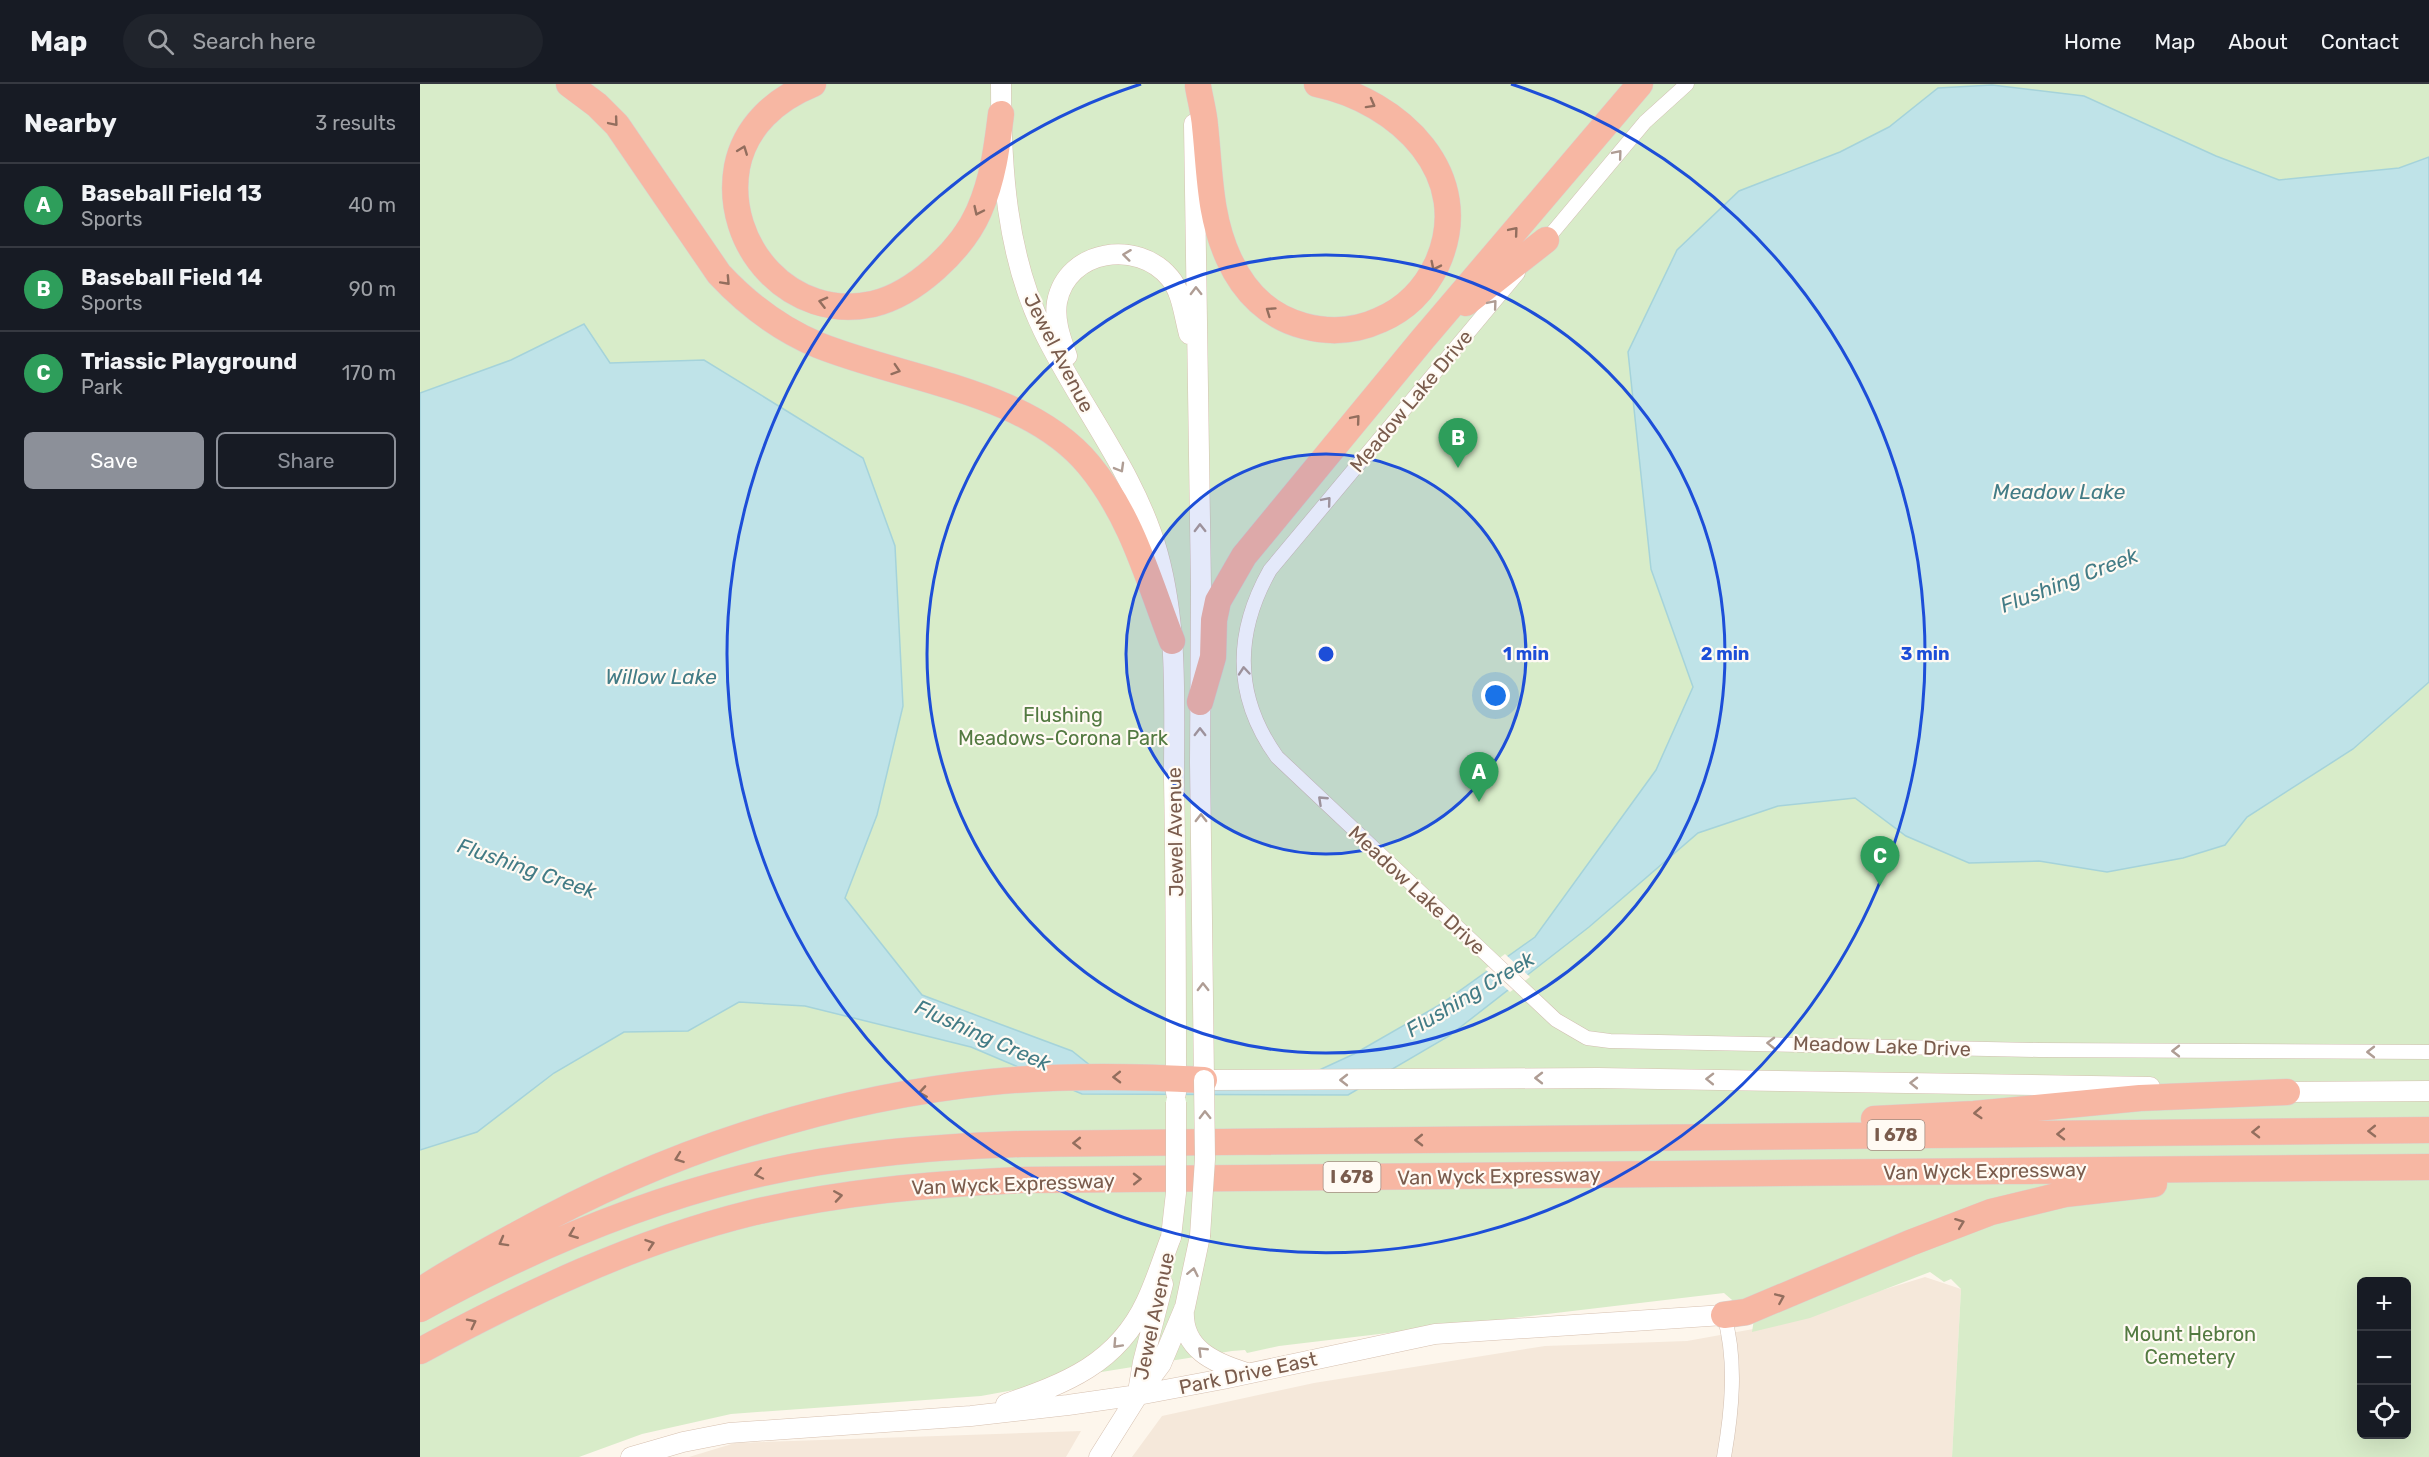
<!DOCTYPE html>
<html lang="en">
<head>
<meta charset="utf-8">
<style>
  body { margin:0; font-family:Rubik,sans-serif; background:#20242c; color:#f1f3f6 }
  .controls { position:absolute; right:18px; bottom:18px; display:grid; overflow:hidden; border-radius:9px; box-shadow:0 6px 24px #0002 }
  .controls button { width:54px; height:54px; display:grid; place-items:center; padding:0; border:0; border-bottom:2px solid #363941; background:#171b24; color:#f1f3f6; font:30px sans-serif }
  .you { position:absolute; left:1076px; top:612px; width:21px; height:21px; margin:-15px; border:4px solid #fff; border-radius:50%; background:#1a73e8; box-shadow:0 0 0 9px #1a73e833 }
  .badge { display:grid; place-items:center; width:39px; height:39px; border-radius:50%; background:#8c9099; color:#fff; font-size:20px; font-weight:700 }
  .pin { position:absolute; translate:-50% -50px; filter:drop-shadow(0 2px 3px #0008) }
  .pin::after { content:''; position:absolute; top:32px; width:21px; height:18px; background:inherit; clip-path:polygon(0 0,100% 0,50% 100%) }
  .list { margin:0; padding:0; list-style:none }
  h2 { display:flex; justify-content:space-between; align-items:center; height:78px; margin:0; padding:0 24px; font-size:26px }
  h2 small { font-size:20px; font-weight:400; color:#9ea1a6 }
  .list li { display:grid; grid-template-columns:39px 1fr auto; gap:18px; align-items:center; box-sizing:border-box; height:84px; padding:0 24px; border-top:2px solid #363941 }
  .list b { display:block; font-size:22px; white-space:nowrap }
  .list p { margin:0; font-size:20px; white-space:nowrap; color:#9ea1a6 }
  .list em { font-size:20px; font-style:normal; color:#9ea1a6 }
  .actions { display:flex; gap:12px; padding:18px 24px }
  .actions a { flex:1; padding:14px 0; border:2px solid #8c9099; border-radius:9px; text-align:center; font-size:21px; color:#8c9099 }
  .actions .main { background:#8c9099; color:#fff }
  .icon { flex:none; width:33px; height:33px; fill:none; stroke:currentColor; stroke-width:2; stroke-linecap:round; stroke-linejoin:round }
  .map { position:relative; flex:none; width:2009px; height:1373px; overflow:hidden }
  header { display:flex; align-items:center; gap:36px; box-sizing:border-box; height:84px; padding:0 30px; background:#171b24; border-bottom:2px solid #363941 }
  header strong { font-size:28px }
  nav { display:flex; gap:33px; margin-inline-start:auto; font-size:21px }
  .search { width:420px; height:54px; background:#20242c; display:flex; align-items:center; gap:15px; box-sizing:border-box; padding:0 21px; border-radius:33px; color:#9ea1a6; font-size:22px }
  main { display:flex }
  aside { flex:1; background:#171b24 }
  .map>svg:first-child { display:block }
  .residential { fill:#f5e8da }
  .green { fill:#d8ecc9; fill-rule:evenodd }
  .water { fill:#bfe3e8; stroke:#a5d3da; stroke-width:1.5 }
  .pier { fill:#fdf6ec }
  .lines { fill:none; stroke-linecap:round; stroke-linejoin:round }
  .street-casing { stroke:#d1beb0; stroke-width:15 }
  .secondary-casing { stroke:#d6c0b0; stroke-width:21 }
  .highway-casing { stroke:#dad1cd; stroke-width:27 }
  .street { stroke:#fff; stroke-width:14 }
  .secondary { stroke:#fff; stroke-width:20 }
  .highway { stroke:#f7b7a3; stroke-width:26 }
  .secondary-bridge-casing { stroke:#d6c0b0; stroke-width:21; stroke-linecap:butt }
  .secondary-bridge { stroke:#fff; stroke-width:20 }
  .oneway { stroke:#936e5e }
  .oneway2 { stroke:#af9d94 }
  .ring { fill:none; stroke:#1d4ed8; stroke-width:3 }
  .labels { text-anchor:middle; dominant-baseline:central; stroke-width:4.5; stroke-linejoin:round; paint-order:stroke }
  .shield { fill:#fffaf3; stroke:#a28b7f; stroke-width:1.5 }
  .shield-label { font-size:18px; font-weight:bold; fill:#7a5c4d }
  .street-label { font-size:20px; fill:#7a5c4d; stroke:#fffaf3 }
  .park-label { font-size:20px; fill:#537a41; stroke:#fffaf3 }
  .water-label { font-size:21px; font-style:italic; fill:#437c86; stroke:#fffaf3 }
  .centre { fill:#1d4ed8; stroke:#fffaf3; stroke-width:3 }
  .ring-label { font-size:18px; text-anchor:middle; font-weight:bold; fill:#1d4ed8; stroke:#fffaf3; stroke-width:4.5; stroke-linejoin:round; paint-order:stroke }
</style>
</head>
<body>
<header>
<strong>Map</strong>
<div class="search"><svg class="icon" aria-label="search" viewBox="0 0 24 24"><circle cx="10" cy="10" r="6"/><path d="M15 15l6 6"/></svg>Search here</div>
<nav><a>Home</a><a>Map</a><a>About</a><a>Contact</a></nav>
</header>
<main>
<aside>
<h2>Nearby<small>3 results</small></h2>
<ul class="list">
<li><span class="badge" style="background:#2e9e5b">A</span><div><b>Baseball Field 13</b><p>Sports</p></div><em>40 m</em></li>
<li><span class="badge" style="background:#2e9e5b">B</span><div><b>Baseball Field 14</b><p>Sports</p></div><em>90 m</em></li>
<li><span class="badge" style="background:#2e9e5b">C</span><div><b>Triassic Playground</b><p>Park</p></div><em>170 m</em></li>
</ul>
<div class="actions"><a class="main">Save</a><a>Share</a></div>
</aside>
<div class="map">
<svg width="2009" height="1373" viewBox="0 0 2009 1373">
  <rect width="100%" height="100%" fill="#fdf6ec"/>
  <path class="residential" d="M1505,1193L1541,1205L1532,1373H712L742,1332L894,1299L1125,1262L1267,1257L1339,1244Z
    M661,1347L646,1373H269L315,1359Z"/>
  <path class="green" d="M0,0H2009V1373H1532L1541,1205L1531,1195L1524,1198L1510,1188L1390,1234L1332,1248L1334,1235L1304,1209L859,1262L827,1269L825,1266L812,1267L644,1294V1297L561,1312L311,1330L222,1350L159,1373H0ZM1942,1198H1986V1350H1942Z"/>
  <path class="water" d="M1572,1L1664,12L1796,72L1859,96L1979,84L2009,73V598L1933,665L1827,733L1805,761L1763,774L1687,788L1619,777L1549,779L1486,752L1435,714L1358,722L1278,749L1169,843L1029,952L928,1011L662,1010L551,963L385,922L319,918L268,947L204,948L134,989L57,1048L0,1066V309L91,276L164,240L190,279L284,276L443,374L475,462L483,622L457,731L425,814L502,911L652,967L676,986L895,988L934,970L1021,920L1115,853L1236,686L1273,603L1231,485L1208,268L1257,166L1319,107L1420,68L1469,43L1518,4Z"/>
  <path class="pier" d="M1085,870L1110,893L1090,908L1065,885Z"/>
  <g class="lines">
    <defs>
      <path id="street" d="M1122,161L1225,38L1267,0
        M1098,189L850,486C814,550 814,613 857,673L1136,936L1167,954L1190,957L1619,966L2009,968
        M1304,1373C1312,1327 1317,1277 1304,1231"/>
      <path id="secondary" d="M581,0C581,83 586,170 623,246C659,321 716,389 738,470C758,543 754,619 754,694C756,799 756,904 756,1009
        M774,40L781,503L780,678L784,996L1178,994L1730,1003
        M647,272C641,255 634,237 637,218C647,165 718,155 750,194C762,208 764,232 769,250
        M1853,1008L2009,1007
        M764,1225C761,1265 794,1279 827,1289
        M718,1308L723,1278L743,1200
        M586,1320C646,1299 697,1280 726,1218C736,1197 743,1174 751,1153
        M211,1373L263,1358L309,1349L551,1332L648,1321L718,1311L803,1295L1015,1250L1304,1231
        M679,1373L718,1311L741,1280L765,1223L780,1152"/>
      <path id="highway" d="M149,0L177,21L197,41L299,190C327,220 360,245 398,261C485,296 608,307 669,381C712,433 728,495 752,557
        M393,0C356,15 325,42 317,83C303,162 371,238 453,220C495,210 542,166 559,127C573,95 577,63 581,30
        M778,2C780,15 784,28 785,42C790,88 789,132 809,175C824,208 849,233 884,242C910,249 936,247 960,236C986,225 1005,205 1017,180C1057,91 979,17 897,0
        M1046,219L1126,156
        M780,618L793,573L794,536L798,517L824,472L1002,256L1220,0
        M1454,1035L1554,1030L1720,1014L1867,1008
        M0,1207C31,1186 65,1168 98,1150C243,1069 405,1015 571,998C642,991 713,992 784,996
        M0,1225C102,1169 209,1122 322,1094C414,1071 507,1063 601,1060L2009,1046
        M1304,1231L1326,1228L1490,1159L1571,1128L1645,1110L1734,1100
        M0,1267C106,1210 214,1158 331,1129C420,1108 510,1100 601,1096L2009,1083"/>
    </defs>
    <use href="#street" class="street-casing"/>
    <use href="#secondary" class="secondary-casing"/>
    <use href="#highway" class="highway-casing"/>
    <use href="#street" class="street"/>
    <use href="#secondary" class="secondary"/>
    <use href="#highway" class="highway"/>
    <defs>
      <path id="secondary-bridge" d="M780,1152L785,1075L784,996
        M751,1153L756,1109V1018"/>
    </defs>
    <use href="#secondary-bridge" class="secondary-bridge-casing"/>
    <use href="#secondary-bridge" class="secondary-bridge"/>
  </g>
  <defs><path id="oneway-chevron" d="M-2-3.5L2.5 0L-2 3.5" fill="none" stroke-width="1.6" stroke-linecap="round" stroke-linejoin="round" transform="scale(1.5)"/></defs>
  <g class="oneway">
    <use href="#oneway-chevron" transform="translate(951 20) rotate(29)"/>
    <use href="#oneway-chevron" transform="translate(194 38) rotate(50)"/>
    <use href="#oneway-chevron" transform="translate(323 66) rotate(-69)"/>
    <use href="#oneway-chevron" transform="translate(558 127) rotate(115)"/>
    <use href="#oneway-chevron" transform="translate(1094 147) rotate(-50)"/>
    <use href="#oneway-chevron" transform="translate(1015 182) rotate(116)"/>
    <use href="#oneway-chevron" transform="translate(306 197) rotate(47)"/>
    <use href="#oneway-chevron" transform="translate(403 218) rotate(-166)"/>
    <use href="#oneway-chevron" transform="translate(850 227) rotate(-145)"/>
    <use href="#oneway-chevron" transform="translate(476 286) rotate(18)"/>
    <use href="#oneway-chevron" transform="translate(936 335) rotate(-50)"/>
    <use href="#oneway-chevron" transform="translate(697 993) rotate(179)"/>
    <use href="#oneway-chevron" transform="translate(503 1008) rotate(171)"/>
    <use href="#oneway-chevron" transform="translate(1558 1029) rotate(176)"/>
    <use href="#oneway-chevron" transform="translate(1952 1047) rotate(179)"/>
    <use href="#oneway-chevron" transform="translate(1836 1048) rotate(179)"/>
    <use href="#oneway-chevron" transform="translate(1641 1050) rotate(179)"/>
    <use href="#oneway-chevron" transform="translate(999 1056) rotate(179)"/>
    <use href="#oneway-chevron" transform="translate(657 1059) rotate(179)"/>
    <use href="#oneway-chevron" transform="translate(259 1074) rotate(160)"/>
    <use href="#oneway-chevron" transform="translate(339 1090) rotate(168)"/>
    <use href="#oneway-chevron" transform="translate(717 1095) rotate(-1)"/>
    <use href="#oneway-chevron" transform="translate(418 1112) rotate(-9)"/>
    <use href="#oneway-chevron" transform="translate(1540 1139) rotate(-21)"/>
    <use href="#oneway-chevron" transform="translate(153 1150) rotate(158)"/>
    <use href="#oneway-chevron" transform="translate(83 1158) rotate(151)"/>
    <use href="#oneway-chevron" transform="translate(230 1160) rotate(-19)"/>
    <use href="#oneway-chevron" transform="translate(1360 1214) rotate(-23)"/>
    <use href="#oneway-chevron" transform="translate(52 1239) rotate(-27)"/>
  </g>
  <g class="oneway2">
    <use href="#oneway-chevron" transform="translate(1198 70) rotate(-50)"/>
    <use href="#oneway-chevron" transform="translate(707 171) rotate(-173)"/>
    <use href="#oneway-chevron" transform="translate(776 207) rotate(-91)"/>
    <use href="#oneway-chevron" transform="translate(1073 220) rotate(-50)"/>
    <use href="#oneway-chevron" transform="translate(700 384) rotate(60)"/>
    <use href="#oneway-chevron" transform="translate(907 417) rotate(-50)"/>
    <use href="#oneway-chevron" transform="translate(780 444) rotate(-91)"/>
    <use href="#oneway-chevron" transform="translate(824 587) rotate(-95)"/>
    <use href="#oneway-chevron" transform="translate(780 648) rotate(-90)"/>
    <use href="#oneway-chevron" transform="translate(902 716) rotate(-137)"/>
    <use href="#oneway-chevron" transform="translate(781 734) rotate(-90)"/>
    <use href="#oneway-chevron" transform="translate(783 903) rotate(-91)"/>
    <use href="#oneway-chevron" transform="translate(1351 959) rotate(-179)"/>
    <use href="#oneway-chevron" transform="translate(1756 967) rotate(-180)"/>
    <use href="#oneway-chevron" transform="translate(1951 968) rotate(-180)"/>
    <use href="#oneway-chevron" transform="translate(1119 994) rotate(180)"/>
    <use href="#oneway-chevron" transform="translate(1290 995) rotate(-179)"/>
    <use href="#oneway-chevron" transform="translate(924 996) rotate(180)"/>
    <use href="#oneway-chevron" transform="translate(1494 999) rotate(-179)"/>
    <use href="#oneway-chevron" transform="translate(785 1031) rotate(-91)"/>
    <use href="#oneway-chevron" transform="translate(773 1188) rotate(-78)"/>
    <use href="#oneway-chevron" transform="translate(697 1260) rotate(133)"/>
    <use href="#oneway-chevron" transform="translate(782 1267) rotate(-136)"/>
  </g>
  <circle cx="906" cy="570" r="200" fill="#1d4ed8" fill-opacity=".12"/>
  <g class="ring">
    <circle cx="906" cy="570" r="200"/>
    <circle cx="906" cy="570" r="399"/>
    <path d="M1091 0A599 599 0 1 1 721 0"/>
  </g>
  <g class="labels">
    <g class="shield">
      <rect x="1447.5" y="1036" width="57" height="30" rx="4.5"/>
      <rect x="903.5" y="1078" width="57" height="30" rx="4.5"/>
    </g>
    <g class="shield-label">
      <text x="1476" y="1051">I 678</text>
      <text x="932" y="1093">I 678</text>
    </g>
    <g class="street-label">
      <text transform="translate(639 269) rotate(63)">Jewel Avenue</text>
      <text transform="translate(991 317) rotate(-50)">Meadow Lake Drive</text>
      <text transform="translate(755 748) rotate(-91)">Jewel Avenue</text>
      <text transform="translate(997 806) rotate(43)">Meadow Lake Drive</text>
      <text transform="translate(1462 962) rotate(2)">Meadow Lake Drive</text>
      <text transform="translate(1565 1087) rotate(-1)">Van Wyck Expressway</text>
      <text transform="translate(1079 1092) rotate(-1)">Van Wyck Expressway</text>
      <text transform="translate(593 1100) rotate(-2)">Van Wyck Expressway</text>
      <text transform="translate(734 1232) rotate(-78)">Jewel Avenue</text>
      <text transform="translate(828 1289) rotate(-12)">Park Drive East</text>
    </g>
    <g class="park-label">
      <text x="643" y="631">Flushing<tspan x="643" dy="23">Meadows-Corona Park</tspan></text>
      <text x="1770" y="1250">Mount Hebron<tspan x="1770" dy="23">Cemetery</tspan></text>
    </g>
    <g class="water-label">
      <text x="1639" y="407">Meadow Lake</text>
      <text transform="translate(1649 496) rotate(-21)">Flushing Creek</text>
      <text x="241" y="592">Willow Lake</text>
      <text transform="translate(107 784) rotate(19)">Flushing Creek</text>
      <text transform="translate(1050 910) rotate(-31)">Flushing Creek</text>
      <text transform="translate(563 951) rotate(24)">Flushing Creek</text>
    </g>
  </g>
  <circle cx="906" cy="570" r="9" class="centre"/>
  <g class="ring-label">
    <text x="1106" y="576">1 min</text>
    <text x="1305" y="576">2 min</text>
    <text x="1505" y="576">3 min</text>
  </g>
</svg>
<div class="controls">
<button>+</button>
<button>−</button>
<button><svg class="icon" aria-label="locate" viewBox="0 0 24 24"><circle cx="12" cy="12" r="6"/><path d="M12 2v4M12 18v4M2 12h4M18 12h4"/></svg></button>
</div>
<div class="you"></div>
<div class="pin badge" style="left:1059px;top:718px;background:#2e9e5b">A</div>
<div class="pin badge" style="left:1038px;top:384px;background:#2e9e5b">B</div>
<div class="pin badge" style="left:1460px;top:802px;background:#2e9e5b">C</div>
</div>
</main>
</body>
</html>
